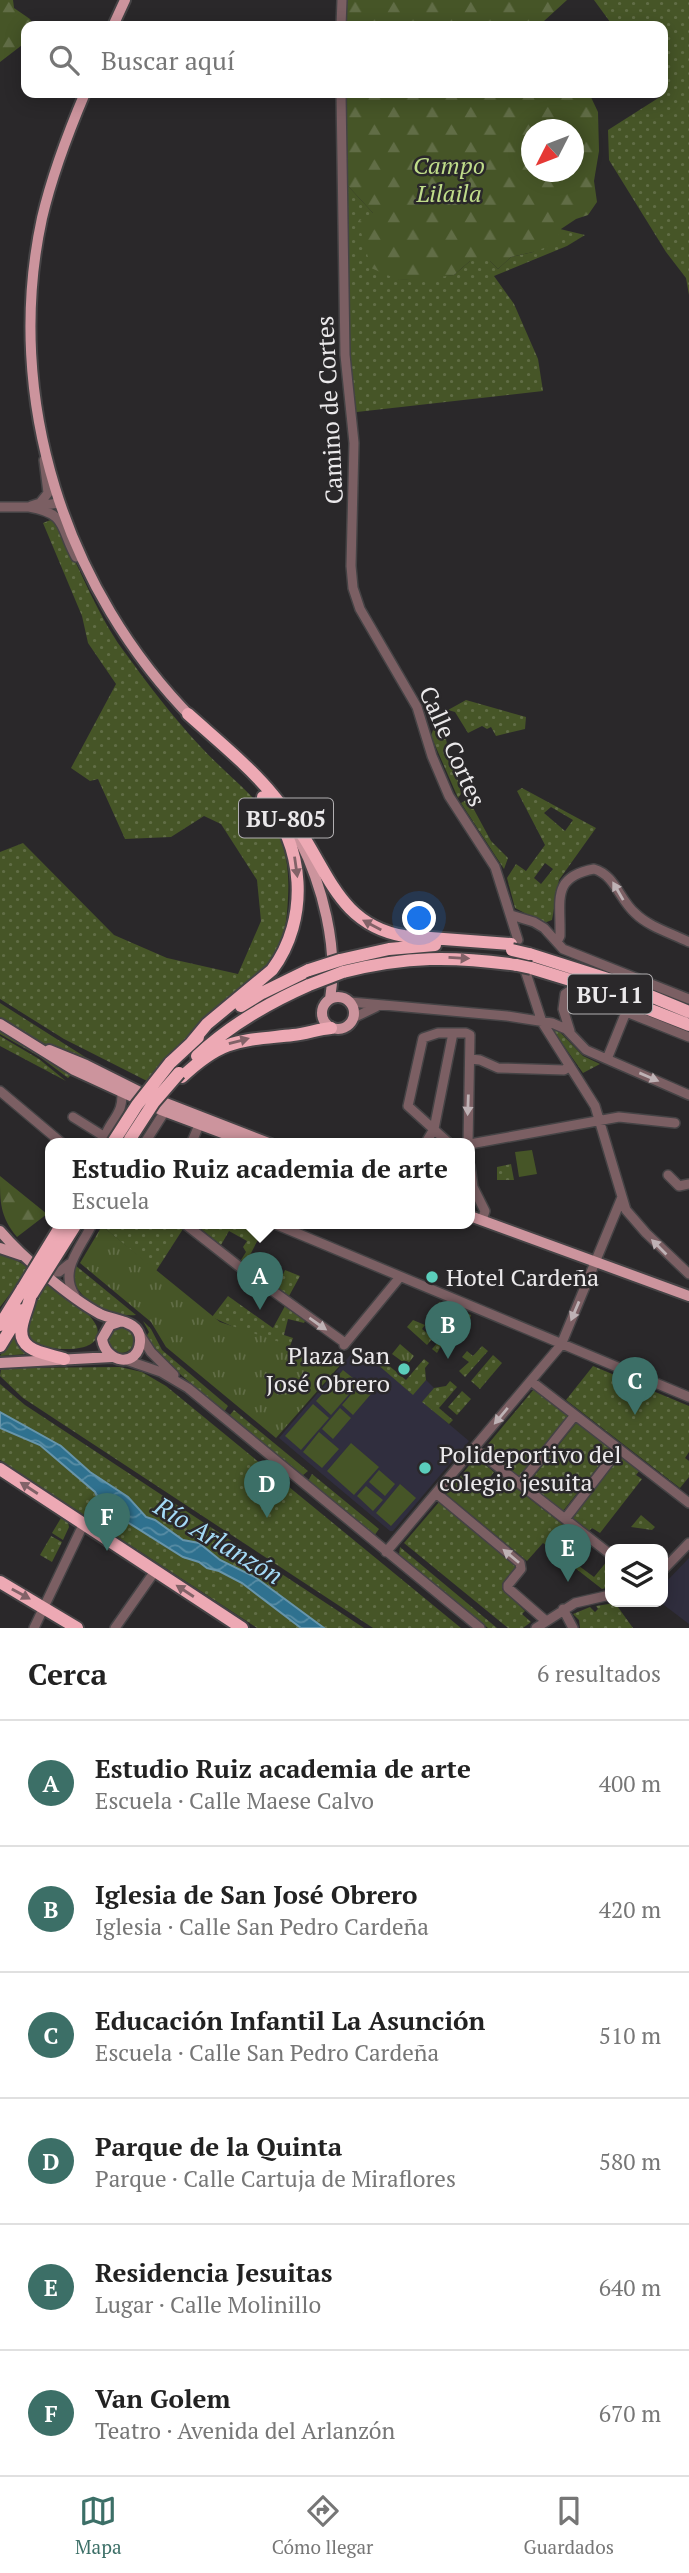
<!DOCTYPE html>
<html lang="es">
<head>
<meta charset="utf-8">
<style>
  body { margin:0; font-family:"PT Serif",serif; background:#f6f6f6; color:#222 }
  .controls { position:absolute; right:21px; bottom:21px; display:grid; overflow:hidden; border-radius:14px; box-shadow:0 4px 18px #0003 }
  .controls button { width:63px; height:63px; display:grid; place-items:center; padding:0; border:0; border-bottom:2px solid #e0e0e0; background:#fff; color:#222; font:35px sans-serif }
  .compass { position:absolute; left:521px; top:119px; width:63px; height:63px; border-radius:50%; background:#fff; box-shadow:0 4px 18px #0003; rotate:228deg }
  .you { position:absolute; left:420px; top:919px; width:24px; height:24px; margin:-18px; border:5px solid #fff; border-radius:50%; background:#1a73e8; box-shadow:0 0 0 10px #1a73e833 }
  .badge { display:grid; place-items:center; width:46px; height:46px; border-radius:50%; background:#3c6f67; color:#fff; font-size:23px; font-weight:700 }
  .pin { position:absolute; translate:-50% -58px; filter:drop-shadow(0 2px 4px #0008) }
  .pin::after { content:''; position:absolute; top:37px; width:24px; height:21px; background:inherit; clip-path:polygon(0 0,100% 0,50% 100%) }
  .popup { position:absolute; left:45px; top:1138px; width:430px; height:91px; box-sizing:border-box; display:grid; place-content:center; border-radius:14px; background:#fff; filter:drop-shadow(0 2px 5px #0005); font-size:23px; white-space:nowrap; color:#767676 }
  .popup b { font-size:26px; color:#222 }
  .popup::after { content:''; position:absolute; left:50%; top:100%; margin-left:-14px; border:14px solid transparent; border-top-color:#fff }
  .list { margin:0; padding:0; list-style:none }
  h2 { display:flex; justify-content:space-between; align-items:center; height:91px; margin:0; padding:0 28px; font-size:30px }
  h2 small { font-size:23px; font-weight:400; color:#767676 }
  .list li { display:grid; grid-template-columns:46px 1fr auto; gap:21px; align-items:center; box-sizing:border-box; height:126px; padding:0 28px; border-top:2px solid #e0e0e0 }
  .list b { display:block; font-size:26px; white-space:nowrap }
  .list p { margin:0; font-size:23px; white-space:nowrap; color:#767676 }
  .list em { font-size:23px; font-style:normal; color:#767676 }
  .icon { flex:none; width:38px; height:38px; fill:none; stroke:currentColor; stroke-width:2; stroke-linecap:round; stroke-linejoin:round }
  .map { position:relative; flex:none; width:689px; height:1628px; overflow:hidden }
  .search { position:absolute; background:#fff; box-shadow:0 4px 18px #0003; left:21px; right:21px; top:21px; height:77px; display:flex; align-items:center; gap:18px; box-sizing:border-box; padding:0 24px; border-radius:14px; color:#767676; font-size:26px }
  .sheet { height:847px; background:#fff }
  nav { display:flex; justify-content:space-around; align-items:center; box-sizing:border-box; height:98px; border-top:2px solid #e0e0e0; background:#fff; font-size:19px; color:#767676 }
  nav a { display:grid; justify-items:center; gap:4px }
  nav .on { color:#3c6f67 }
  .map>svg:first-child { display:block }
  .education { fill:#302e3e }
  .grass { fill:url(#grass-dots); fill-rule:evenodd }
  .forest { fill:url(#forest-firs); fill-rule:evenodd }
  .park { fill:url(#park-tufts) }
  .pitch { fill:#465527 }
  .water { fill:url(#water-waves); stroke:#6795ab; stroke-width:2 }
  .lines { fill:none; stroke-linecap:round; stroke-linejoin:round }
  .minor-casing { stroke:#454345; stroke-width:12 }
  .major-casing { stroke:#454345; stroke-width:14 }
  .highway-casing { stroke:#454345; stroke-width:16 }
  .minor { stroke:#7b5f63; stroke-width:9 }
  .major { stroke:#cc949d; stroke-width:10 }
  .highway { stroke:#eda9b4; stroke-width:12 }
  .highway-bridge-casing { stroke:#454345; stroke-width:16; stroke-linecap:butt }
  .highway-bridge { stroke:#eda9b4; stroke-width:12 }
  .oneway { fill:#826268 }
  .oneway2 { fill:#beb2b5 }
  .poi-dot { fill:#5bcebb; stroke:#2a282a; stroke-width:2.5 }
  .labels { text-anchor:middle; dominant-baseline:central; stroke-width:5; stroke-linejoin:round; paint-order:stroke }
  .shield { fill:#2a282a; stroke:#b1afb1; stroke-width:2 }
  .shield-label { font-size:23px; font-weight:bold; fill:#ebe9eb }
  .park-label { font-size:24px; font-style:italic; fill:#bfdc8a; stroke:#2a282a }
  .street-label { font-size:24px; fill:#ebe9eb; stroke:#2a282a }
  .poi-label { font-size:24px; fill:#ebe9eb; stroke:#2a282a; text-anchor:start }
  .water-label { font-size:26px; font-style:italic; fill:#a4d9f5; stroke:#2a282a }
</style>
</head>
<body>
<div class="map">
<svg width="689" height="1628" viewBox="0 0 689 1628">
  <defs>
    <pattern id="grass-dots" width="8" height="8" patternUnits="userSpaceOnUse" patternTransform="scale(1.75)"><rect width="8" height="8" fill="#465527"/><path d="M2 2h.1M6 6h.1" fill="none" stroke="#616d46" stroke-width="1.8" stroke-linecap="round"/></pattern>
    <pattern id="forest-firs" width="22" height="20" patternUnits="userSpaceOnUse" patternTransform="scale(1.75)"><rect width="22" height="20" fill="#465527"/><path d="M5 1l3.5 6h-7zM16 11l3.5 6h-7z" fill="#616d46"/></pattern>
    <pattern id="park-tufts" width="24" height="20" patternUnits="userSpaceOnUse" patternTransform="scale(1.75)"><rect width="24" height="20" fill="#465527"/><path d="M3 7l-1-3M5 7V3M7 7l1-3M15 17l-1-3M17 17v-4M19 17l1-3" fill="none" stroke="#616d46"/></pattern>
    <pattern id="water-waves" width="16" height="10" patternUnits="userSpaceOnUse" patternTransform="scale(1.75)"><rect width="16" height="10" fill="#2f718f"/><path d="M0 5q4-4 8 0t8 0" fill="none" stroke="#578ca4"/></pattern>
  </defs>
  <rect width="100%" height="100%" fill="#2a282a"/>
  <path class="education" d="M359,1345L413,1394L426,1380L434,1388L423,1402L469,1441L393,1531H390L279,1438Z
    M689,1558V1624L660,1602H663V1585Z"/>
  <path class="grass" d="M594,0H689V295L686,278L666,252L609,160L608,130L663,95V26H613Z
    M348,186L373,213L399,280L454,275L470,261H490L498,269L511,257L533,252L560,229L585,235L567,246L494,276L514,304L538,359L543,391L348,413L342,376L339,295Z
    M53,519C78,561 94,610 123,650C147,683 172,716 199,745C249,799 293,815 288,898C287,920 285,940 272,959C255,984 230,1001 206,1020C185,1038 166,1060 147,1081L64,1039L0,999V852L23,843L114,935L167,958L238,974L261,921L257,880L221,824L204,816L171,837L125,839L98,779L90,781L71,768L116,684L88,643L82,616L43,523Z
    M466,700L526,717L525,729L496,736L491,727L487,729L482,726L468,733L455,712L448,710Z
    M443,718L447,727L445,728L449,736L446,739C449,758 458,775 461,794L458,798L431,736L436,721Z
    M522,788L596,828L559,880L552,920L544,923L515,908L507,878L516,864L526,871L545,845L517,791ZM551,807L573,820L565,831L544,813ZM545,863L553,869L541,884L534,878Z
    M466,800L471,804L491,841L508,858L504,869L461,803Z
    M0,1003L93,1062L92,1064L27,1036L0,1019Z
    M556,1028L583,1056L600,1064L583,1073L552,1029Z
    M0,1031L72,1074L68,1078L40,1057L0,1034Z
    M0,1036L39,1059L66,1081L0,1046Z
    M511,1164L514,1180H497V1167Z
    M103,1224H177L183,1229L156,1271L102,1226Z
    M195,1224H255L264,1228L250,1255L255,1257L250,1267L241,1260L246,1252L243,1247L247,1241L229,1231L221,1245Z
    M0,1252C20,1259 91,1308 97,1327C105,1357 45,1350 31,1343C22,1327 30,1312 39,1298L17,1285L0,1307Z
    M75,1265L136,1315C109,1317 82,1303 71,1277Z
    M285,1270L300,1276L289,1296L271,1283L274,1276L281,1279Z
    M228,1296L273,1328L285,1306L305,1321L304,1323L288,1319L284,1335L293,1338L290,1346L240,1330L212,1317Z
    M439,1302L471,1315L470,1319L463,1321L436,1309Z
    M413,1320L425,1325L422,1329L433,1338L427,1345L407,1327Z
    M143,1321L151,1329L162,1350L228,1406L224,1412L157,1354L146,1337L149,1332Z
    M454,1324L458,1326L450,1336L456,1342L451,1347L444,1341L437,1353L432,1349Z
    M108 1340a13 13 0 1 1 26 0a13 13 0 1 1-26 0Z
    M15,1333L17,1343L28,1354L0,1356Z
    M482,1346L488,1351L465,1377L459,1371L469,1362L462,1357L467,1351L473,1356Z
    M493,1355L502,1363L480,1389L471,1381Z
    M381,1359L406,1380L424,1359L429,1363L425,1368L426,1380L413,1395L377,1364Z
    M593,1366L689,1406V1452L685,1458L689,1461V1477L680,1488L566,1400Z
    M120,1367L142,1372L166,1386L461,1628H373L23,1398L0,1376L1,1369L8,1368Z
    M450,1381L457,1387L439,1408L453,1420L449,1424L422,1402L434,1388L446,1386Z
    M0,1384L25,1405L364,1628H257L0,1460Z
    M534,1389L568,1416L519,1477L484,1449Z
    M462,1391L471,1399L457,1415L448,1407Z
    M234,1410L308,1471L302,1476L229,1416Z
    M577,1422L612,1449L563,1511L528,1484Z
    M621,1455L640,1470L636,1475L642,1479L600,1533L592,1528L588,1532L572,1518Z
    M476,1457L494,1472L479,1492L487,1498L503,1478L589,1545L590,1549L575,1563L594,1577L608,1560L610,1561V1587L602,1589L543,1543L527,1561L446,1494Z
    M312,1474L379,1529L374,1536L308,1481Z
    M439,1502L516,1566L502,1584V1589L525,1611L522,1614L531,1622L523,1628H508L404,1543Z
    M641,1515L655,1527L652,1530L631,1527Z
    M61,1518L68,1522L69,1527L63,1540L52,1533Z
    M51,1536L62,1542L52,1562L40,1555Z
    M400,1547L497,1628H488L399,1555Z
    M615,1603L633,1628H580L579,1620L573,1614L590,1607L595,1612L598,1609L596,1606Z"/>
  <path class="forest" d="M0,0H13L14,8L30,19L33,25L26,26V42L0,62Z
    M344,0H567L544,21L543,26H345Z
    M346,93H589L598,112L599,151L594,181L597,202L588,215L576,219L561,229L555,244L533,252L511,257L498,269L490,261H470L454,275L426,279L399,280L371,268L358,221L373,213L348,186ZM532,130H574V172H532Z
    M0,1176L47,1214L17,1237C0,1216 0,1203 0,1176Z"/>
  <path class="park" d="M102,1226L220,1322L342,1363L276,1438L166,1347L151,1322L80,1263Z
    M400,1344L414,1356L407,1365L392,1354Z"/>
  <path class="pitch" d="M532,1150L537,1174L519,1177L515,1152Z
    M343,1370L359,1383L331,1415L316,1401Z
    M360,1384L371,1394L353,1415L342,1405Z
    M313,1404L329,1418L301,1450L285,1436Z
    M340,1408L351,1418L333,1439L322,1429Z
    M319,1432L339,1449L322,1468L303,1452Z
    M351,1443L379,1467L354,1495L327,1471Z
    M379,1470L395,1484L385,1496L369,1482Z
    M400,1484L416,1498L391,1526L376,1513Z
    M366,1486L383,1500L373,1511L357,1496Z"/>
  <path class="water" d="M0,1412L61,1446L90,1472L128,1497L146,1517L155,1520L183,1540L199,1543L220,1560L255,1577L324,1628H301L242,1583L219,1571L207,1568L199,1562L183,1557L124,1520L98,1498L95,1492L40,1445L0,1428Z"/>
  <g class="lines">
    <defs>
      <path id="minor" d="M341,26L342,0
        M341,93L345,355L354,443L351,566L353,588L360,609L417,707L432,756L449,796L495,867L518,940
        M31,506L40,503L48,493L44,460
        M0,507H29L59,503
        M29,507C68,514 59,526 76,557
        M511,915L534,922L544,928L563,949L689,999
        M557,942L560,936C561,900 551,877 594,869C615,875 619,899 635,913C649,927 671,933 689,942
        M526,973L542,1022L595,1106L626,1210L646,1233L689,1274
        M350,1002L507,1016L552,1023L566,1029L586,1050L689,1095
        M353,1018L376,1007
        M570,1031L563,1009L565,994L571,990L689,1037
        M470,1059L480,1060L498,1068L564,1070L570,1066
        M607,1059L626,1012
        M0,1091L63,1144
        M73,1117L105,1137
        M106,1144C102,1123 127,1118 121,1088
        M144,1144L165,1111L169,1109
        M191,1144L199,1125
        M425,1144L434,1129L453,1033
        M450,1144L408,1106L423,1038L438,1033H466L470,1035L468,1144
        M470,1144L619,1117L675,1123
        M470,1166L473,1187L485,1211L482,1220
        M668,1175L679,1186L689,1184
        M185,1224L245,1271L345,1343
        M275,1224L689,1397
        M43,1272H59L69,1264
        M75,1296C58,1270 81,1248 92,1224
        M140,1335L151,1352L174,1375
        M344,1345L400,1277
        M126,1360L161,1372L188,1388L480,1628
        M531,1381L689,1503
        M474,1448L610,1554
        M520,1484L575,1415
        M436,1493L520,1563L521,1569L508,1585V1588L546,1621
        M565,1519L619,1449
        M386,1552L561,1345L622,1197
        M663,1570L689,1543
        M563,1609L573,1628
        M34,1628L84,1523
        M115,1628L155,1571
        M536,1628L575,1603L610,1595"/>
      <path id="major" d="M113,26L125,0
        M85,93C68,133 52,175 42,218C3,398 65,590 194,720
        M299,839C322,884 339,948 330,999
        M322 1013a16 16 0 1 1 32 0a16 16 0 1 1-32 0Z
        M0,1024L74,1070L161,1110L252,1144
        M49,1050L86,1065L150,1097L271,1144
        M470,1216L689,1296
        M0,1231C22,1257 70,1298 100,1314C114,1321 142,1320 140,1342C138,1368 106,1364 102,1339L110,1325L122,1321
        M0,1248L21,1255
        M0,1363L112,1357"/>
      <path id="highway" d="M188,714C217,740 248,765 273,795C284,809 296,824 305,839C332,883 346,926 404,936L511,944
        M529,954L614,981L689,1012
        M340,960L389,949L435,945
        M531,968L590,986L689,1025
        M343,972C407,956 452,956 517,965
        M241,1006L262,993L309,970
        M192,1042L207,1024L272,970C310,919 305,844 263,797
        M197,1056C230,1025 268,1003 309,985
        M170,1063L198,1037
        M182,1077C223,1038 240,1041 293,1035C306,1034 318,1029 331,1028
        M30,1298C28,1307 24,1315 22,1325C16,1352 46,1353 64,1359
        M0,1325L23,1288
        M0,1346L22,1310
        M0,1469L242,1628
        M0,1582L77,1628"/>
    </defs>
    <use href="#minor" class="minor-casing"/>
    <use href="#major" class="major-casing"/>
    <use href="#highway" class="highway-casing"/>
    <use href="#minor" class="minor"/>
    <use href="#major" class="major"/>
    <use href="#highway" class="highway"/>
    <defs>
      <path id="highway-bridge" d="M512,950L529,954
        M517,965L531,968
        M309,970L340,960
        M309,985L343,972
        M130,1139L154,1102L179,1073
        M112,1144L137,1105L170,1063
        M23,1288L62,1224
        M32,1294L76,1224"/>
    </defs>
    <use href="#highway-bridge" class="highway-bridge-casing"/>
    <use href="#highway-bridge" class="highway-bridge"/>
  </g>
  <defs><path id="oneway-solid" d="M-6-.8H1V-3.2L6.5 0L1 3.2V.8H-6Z" transform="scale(1.75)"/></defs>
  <g class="oneway">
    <use href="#oneway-solid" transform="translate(296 867) rotate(82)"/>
    <use href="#oneway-solid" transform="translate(372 925) rotate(-152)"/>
    <use href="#oneway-solid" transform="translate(459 958) rotate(3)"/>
    <use href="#oneway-solid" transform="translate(239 1041) rotate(-15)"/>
    <use href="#oneway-solid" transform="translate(29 1488) rotate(-147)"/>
    <use href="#oneway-solid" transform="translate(185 1591) rotate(-147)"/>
    <use href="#oneway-solid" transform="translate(21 1594) rotate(29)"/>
  </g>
  <g class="oneway2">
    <use href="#oneway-solid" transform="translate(618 891) rotate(-120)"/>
    <use href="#oneway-solid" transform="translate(649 1077) rotate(23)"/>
    <use href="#oneway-solid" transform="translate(468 1105) rotate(92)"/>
    <use href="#oneway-solid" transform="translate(659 1247) rotate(-135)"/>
    <use href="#oneway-solid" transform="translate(575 1311) rotate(113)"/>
    <use href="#oneway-solid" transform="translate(318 1324) rotate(35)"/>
    <use href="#oneway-solid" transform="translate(501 1416) rotate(130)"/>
    <use href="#oneway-solid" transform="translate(511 1556) rotate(-140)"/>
  </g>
  <g class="poi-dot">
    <circle cx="432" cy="1277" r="7"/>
    <circle cx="404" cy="1369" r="7"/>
    <circle cx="425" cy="1468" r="7"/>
  </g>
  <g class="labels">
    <g class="shield">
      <rect x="239" y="798.5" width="94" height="39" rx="5"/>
      <rect x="568" y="974.5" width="84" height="39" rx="5"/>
    </g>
    <g class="shield-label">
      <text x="286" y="818">BU-805</text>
      <text x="610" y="994">BU-11</text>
    </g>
    <g class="park-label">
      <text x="449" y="165">Campo<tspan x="449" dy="28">Lilaila</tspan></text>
    </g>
    <g class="street-label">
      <text transform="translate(329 410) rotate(-93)">Camino de Cortes</text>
      <text transform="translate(453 746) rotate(66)">Calle Cortes</text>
    </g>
    <g class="poi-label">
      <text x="446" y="1277">Hotel Cardeña</text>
      <text x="390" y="1355" text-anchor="end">Plaza San<tspan x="390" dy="28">José Obrero</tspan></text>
      <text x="439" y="1454">Polideportivo del<tspan x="439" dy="28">colegio jesuita</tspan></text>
    </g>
    <g class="water-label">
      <text transform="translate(219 1540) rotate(31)">Río Arlanzón</text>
    </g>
  </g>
</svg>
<div class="controls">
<button><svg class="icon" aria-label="layers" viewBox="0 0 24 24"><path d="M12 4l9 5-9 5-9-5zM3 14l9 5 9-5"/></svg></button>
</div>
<svg class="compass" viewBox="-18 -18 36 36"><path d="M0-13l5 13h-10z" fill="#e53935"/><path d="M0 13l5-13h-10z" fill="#767676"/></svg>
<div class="you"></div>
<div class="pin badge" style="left:260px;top:1310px">A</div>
<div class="popup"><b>Estudio Ruiz academia de arte</b>Escuela</div>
<div class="pin badge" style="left:448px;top:1359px">B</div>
<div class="pin badge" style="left:635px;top:1415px">C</div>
<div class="pin badge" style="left:267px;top:1518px">D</div>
<div class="pin badge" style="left:568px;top:1582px">E</div>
<div class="pin badge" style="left:107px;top:1551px">F</div>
<div class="search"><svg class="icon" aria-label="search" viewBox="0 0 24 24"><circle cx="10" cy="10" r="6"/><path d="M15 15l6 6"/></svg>Buscar aquí</div>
</div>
<section class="sheet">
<h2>Cerca<small>6 resultados</small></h2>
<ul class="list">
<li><span class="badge">A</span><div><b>Estudio Ruiz academia de arte</b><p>Escuela · Calle Maese Calvo</p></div><em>400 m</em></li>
<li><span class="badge">B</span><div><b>Iglesia de San José Obrero</b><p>Iglesia · Calle San Pedro Cardeña</p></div><em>420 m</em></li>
<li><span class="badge">C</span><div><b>Educación Infantil La Asunción</b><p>Escuela · Calle San Pedro Cardeña</p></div><em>510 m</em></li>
<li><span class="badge">D</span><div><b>Parque de la Quinta</b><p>Parque · Calle Cartuja de Miraflores</p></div><em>580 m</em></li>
<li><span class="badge">E</span><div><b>Residencia Jesuitas</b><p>Lugar · Calle Molinillo</p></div><em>640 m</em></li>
<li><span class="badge">F</span><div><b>Van Golem</b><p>Teatro · Avenida del Arlanzón</p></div><em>670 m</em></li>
</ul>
</section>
<nav>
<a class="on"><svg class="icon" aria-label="map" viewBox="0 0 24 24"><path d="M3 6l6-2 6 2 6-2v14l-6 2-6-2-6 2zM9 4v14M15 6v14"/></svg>Mapa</a>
<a><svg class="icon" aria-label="directions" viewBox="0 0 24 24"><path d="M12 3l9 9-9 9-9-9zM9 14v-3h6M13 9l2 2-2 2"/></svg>Cómo llegar</a>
<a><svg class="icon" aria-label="saved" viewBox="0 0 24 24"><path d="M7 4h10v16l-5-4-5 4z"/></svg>Guardados</a>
</nav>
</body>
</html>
